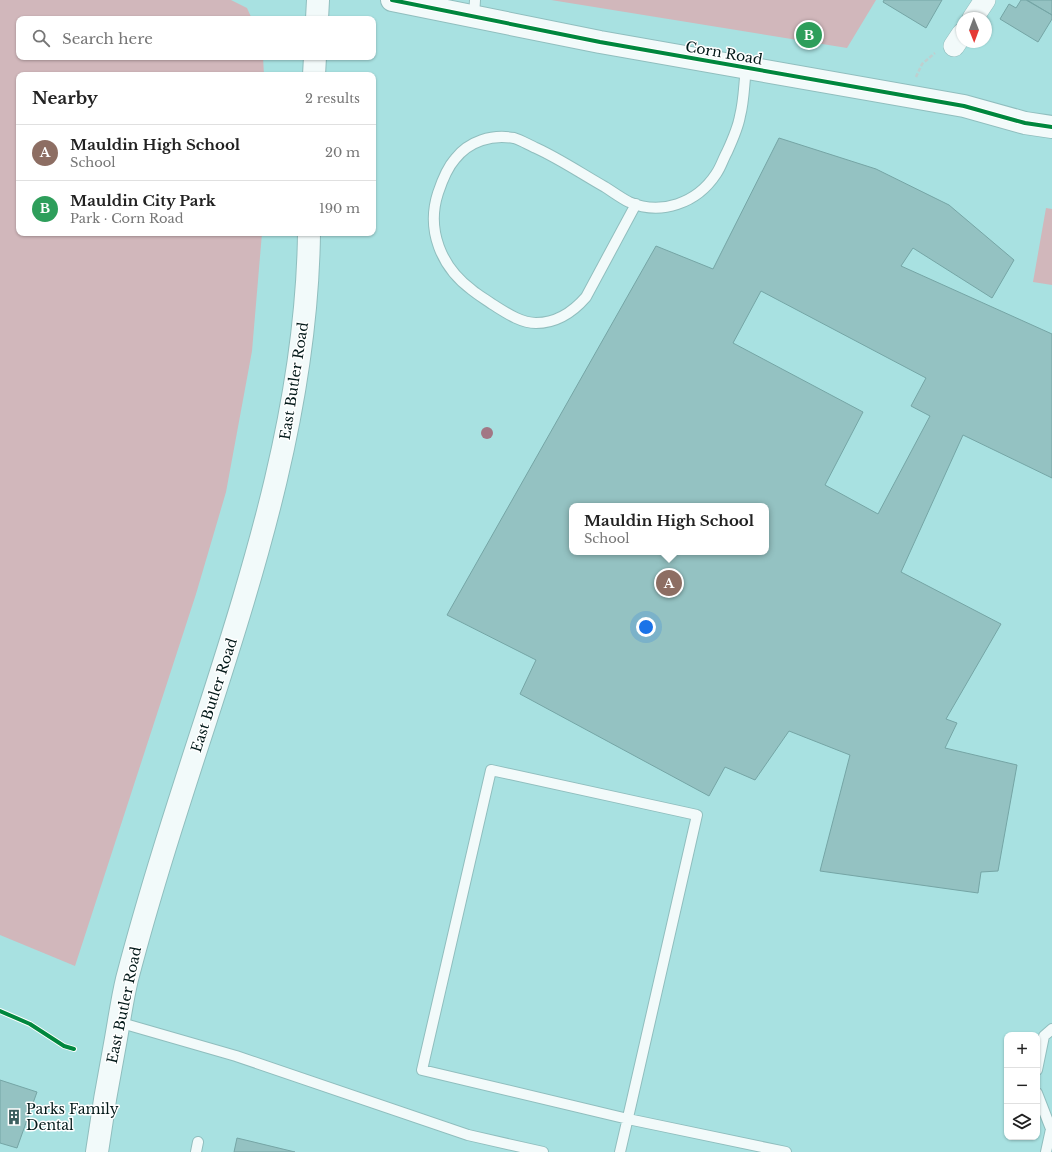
<!DOCTYPE html>
<html lang="en">
<head>
<meta charset="utf-8">
<style>
  body { margin:0; font-family:"Libre Baskerville",serif; background:#f6f6f6; color:#222 }
  .controls { position:absolute; right:12px; bottom:12px; display:grid; overflow:hidden; border-radius:8px; box-shadow:0 1px 3px #0004 }
  .controls button { width:36px; height:36px; display:grid; place-items:center; padding:0; border:0; border-bottom:1px solid #e0e0e0; background:#fff; color:#222; font:20px sans-serif }
  .compass { position:absolute; left:956px; top:12px; width:36px; height:36px; border-radius:50%; background:#fff; box-shadow:0 1px 3px #0004; rotate:179deg }
  .you { position:absolute; left:646px; top:627px; width:14px; height:14px; margin:-10px; border:3px solid #fff; border-radius:50%; background:#1a73e8; box-shadow:0 0 0 6px #1a73e833 }
  .badge { display:grid; place-items:center; width:26px; height:26px; border-radius:50%; background:#3d5f5f; color:#fff; font-size:13px; font-weight:700 }
  .pin { position:absolute; translate:-50% -50%; border:2px solid #fff; box-shadow:0 1px 4px #0006 }
  .popup { position:absolute; left:569px; top:503px; width:200px; height:52px; box-sizing:border-box; display:grid; place-content:center; border-radius:8px; background:#fff; filter:drop-shadow(0 1px 3px #0005); font-size:13px; white-space:nowrap; color:#767676 }
  .popup b { font-size:15px; color:#222 }
  .popup::after { content:''; position:absolute; left:50%; top:100%; margin-left:-8px; border:8px solid transparent; border-top-color:#fff }
  .list { margin:0; padding:0; list-style:none }
  h2 { display:flex; justify-content:space-between; align-items:center; height:52px; margin:0; padding:0 16px; font-size:17px }
  h2 small { font-size:13px; font-weight:400; color:#767676 }
  .list li { display:grid; grid-template-columns:26px 1fr auto; gap:12px; align-items:center; box-sizing:border-box; height:56px; padding:0 16px; border-top:1px solid #e0e0e0 }
  .list b { display:block; font-size:15px; white-space:nowrap }
  .list p { margin:0; font-size:13px; white-space:nowrap; color:#767676 }
  .list em { font-size:13px; font-style:normal; color:#767676 }
  .icon { flex:none; width:22px; height:22px; fill:none; stroke:currentColor; stroke-width:2; stroke-linecap:round; stroke-linejoin:round }
  .map { position:relative; flex:none; width:1052px; height:1152px; overflow:hidden }
  .search { position:absolute; background:#fff; box-shadow:0 1px 3px #0004; left:16px; top:16px; width:360px; height:44px; display:flex; align-items:center; gap:10px; box-sizing:border-box; padding:0 14px; border-radius:8px; color:#767676; font-size:15px }
  .panel { position:absolute; background:#fff; box-shadow:0 1px 3px #0004; left:16px; top:72px; width:360px; height:164px; border-radius:8px }
  .map>svg:first-child { display:block }
  .green { fill:#d1b7bb }
  .building { fill:#94c2c2; stroke:#75a5a5; fill-rule:evenodd }
  .lines { fill:none; stroke-linecap:round; stroke-linejoin:round }
  .service-casing { stroke:#90bebe; stroke-width:12 }
  .minor-casing { stroke:#90bebe; stroke-width:22 }
  .tertiary-casing { stroke:#90bebe; stroke-width:24 }
  .secondary-casing { stroke:#90bebe; stroke-width:24 }
  .path { stroke:#bfcfcf; stroke-width:2.5; stroke-dasharray:4 2; stroke-linecap:butt }
  .service { stroke:#f2fafa; stroke-width:10 }
  .minor { stroke:#f2fafa; stroke-width:21 }
  .tertiary { stroke:#f2fafa; stroke-width:22 }
  .secondary { stroke:#f2fafa; stroke-width:22 }
  .cycleway-casing { stroke:#fff; stroke-width:6 }
  .cycleway { stroke:#00873e; stroke-width:4 }
  .tree { fill:#a27785 }
  .labels { text-anchor:middle; dominant-baseline:central; stroke-width:3; stroke-linejoin:round; paint-order:stroke }
  .street-label { font-size:14px; fill:#031919; stroke:#fff }
  .poi-label { font-size:14px; fill:#031919; stroke:#fff; text-anchor:start }
</style>
</head>
<body>
<div class="map">
<svg width="1052" height="1152" viewBox="0 0 1052 1152">
  <rect width="100%" height="100%" fill="#a8e1e1"/>
  <path class="green" d="M0,0H231L247,8L252,19H19V57H263L264,75H19V233H262L252,351L226,492L196,594L75,966L0,935Z
    M551,0H876L847,48Z
    M1046,208L1052,209V285L1033,282Z"/>
  <path class="building" d="M884,0H942L926,28L883,2Z
    M1021,0H1026L1052,15V19L1038,42L1000,19L1009,4L1016,8Z
    M1027,0H1052V15Z
    M779,138L876,169L949,205L1014,260L992,298L913,248L901,266L1052,334V478L963,435L901,572L1001,624L946,719L957,723L945,748L1017,765L998,871L981,872L978,893L820,871L850,755L789,731L755,780L725,767L709,796L520,694L536,660L447,615L656,246L713,269ZM761,291L926,378L911,406L930,416L878,514L825,485L863,412L733,343ZM572,506H766V552H572Z
    M0,1080L37,1092L17,1148L0,1143Z
    M237,1138L295,1152H234Z"/>
  <g class="lines">
    <defs>
      <path id="service" d="M474,17L475,0
        M636,204L586,297C573,312 557,323 536,323C520,323 505,312 492,304C485,299 478,295 472,290C441,267 426,230 438,193C442,181 447,168 455,159C469,141 492,134 514,138C521,140 529,145 536,148C560,159 582,174 605,187C613,192 621,198 629,202C661,216 697,203 716,174C721,167 723,159 727,152C732,141 738,128 740,116C744,101 744,84 746,68
        M118,1022L236,1056L468,1135L543,1152
        M1037,1070L1044,1036L1052,1029
        M1037,1093L1051,1129L1046,1152
        M196,1152L198,1142
        M620,1152C646,1040 671,928 697,815L491,770L422,1070L628,1119L786,1152"/>
      <path id="minor" d="M973,18L985,0
        M954,46L962,34"/>
      <path id="tertiary" d="M392,0L600,42L964,106L1025,123L1052,127"/>
      <path id="secondary" d="M317,19L318,0
        M314,75L315,57
        M97,1152C102,1116 108,1080 115,1044C119,1022 122,1000 127,979C150,891 178,805 206,719C257,561 307,401 309,233"/>
    </defs>
    <use href="#service" class="service-casing"/>
    <use href="#minor" class="minor-casing"/>
    <use href="#tertiary" class="tertiary-casing"/>
    <use href="#secondary" class="secondary-casing"/>
    <path class="path" d="M916,77L922,64L935,53"/>
    <use href="#service" class="service"/>
    <use href="#minor" class="minor"/>
    <use href="#tertiary" class="tertiary"/>
    <use href="#secondary" class="secondary"/>
    <defs>
      <path id="cycleway" d="M392,0L600,42L964,106L1025,123L1052,127
        M0,1011L30,1024L64,1046L74,1049"/>
    </defs>
    <use href="#cycleway" class="cycleway-casing"/>
    <use href="#cycleway" class="cycleway"/>
  </g>
  <circle class="tree" cx="487" cy="433" r="6"/>
  <defs>
    <symbol id="building-bare" viewBox="-9 -9 18 18"><path d="M-4-6H4V6H1V3H-1V6H-4ZM-2.5-4.3h1.7v1.8h-1.7ZM.8-4.3h1.7v1.8H.8ZM-2.5-1h1.7V.8h-1.7ZM.8-1h1.7V.8H.8Z" fill="#3d5f5f" stroke="#fff" stroke-width="2.5" paint-order="stroke"/></symbol>
  </defs>
  <g fill-rule="evenodd">
    <use href="#building-bare" x="3" y="1106" width="22" height="22"/>
  </g>
  <g class="labels">
    <g class="street-label">
      <text transform="translate(724 53) rotate(10)">Corn Road</text>
      <text transform="translate(294 381) rotate(-81)">East Butler Road</text>
      <text transform="translate(214 695) rotate(-72)">East Butler Road</text>
      <text transform="translate(124 1005) rotate(-78)">East Butler Road</text>
    </g>
    <g class="poi-label">
      <text x="26" y="1109">Parks Family<tspan x="26" dy="16">Dental</tspan></text>
    </g>
  </g>
</svg>
<div class="controls">
<button>+</button>
<button>−</button>
<button><svg class="icon" aria-label="layers" viewBox="0 0 24 24"><path d="M12 4l9 5-9 5-9-5zM3 14l9 5 9-5"/></svg></button>
</div>
<svg class="compass" viewBox="-18 -18 36 36"><path d="M0-13l5 13h-10z" fill="#e53935"/><path d="M0 13l5-13h-10z" fill="#767676"/></svg>
<div class="you"></div>
<div class="pin badge" style="left:669px;top:583px;background:#8d6e63">A</div>
<div class="popup"><b>Mauldin High School</b>School</div>
<div class="pin badge" style="left:809px;top:35px;background:#2e9e5b">B</div>
<div class="search"><svg class="icon" aria-label="search" viewBox="0 0 24 24"><circle cx="10" cy="10" r="6"/><path d="M15 15l6 6"/></svg>Search here</div>
<section class="panel">
<h2>Nearby<small>2 results</small></h2>
<ul class="list">
<li><span class="badge" style="background:#8d6e63">A</span><div><b>Mauldin High School</b><p>School</p></div><em>20 m</em></li>
<li><span class="badge" style="background:#2e9e5b">B</span><div><b>Mauldin City Park</b><p>Park · Corn Road</p></div><em>190 m</em></li>
</ul>
</section>
</div>
</body>
</html>
